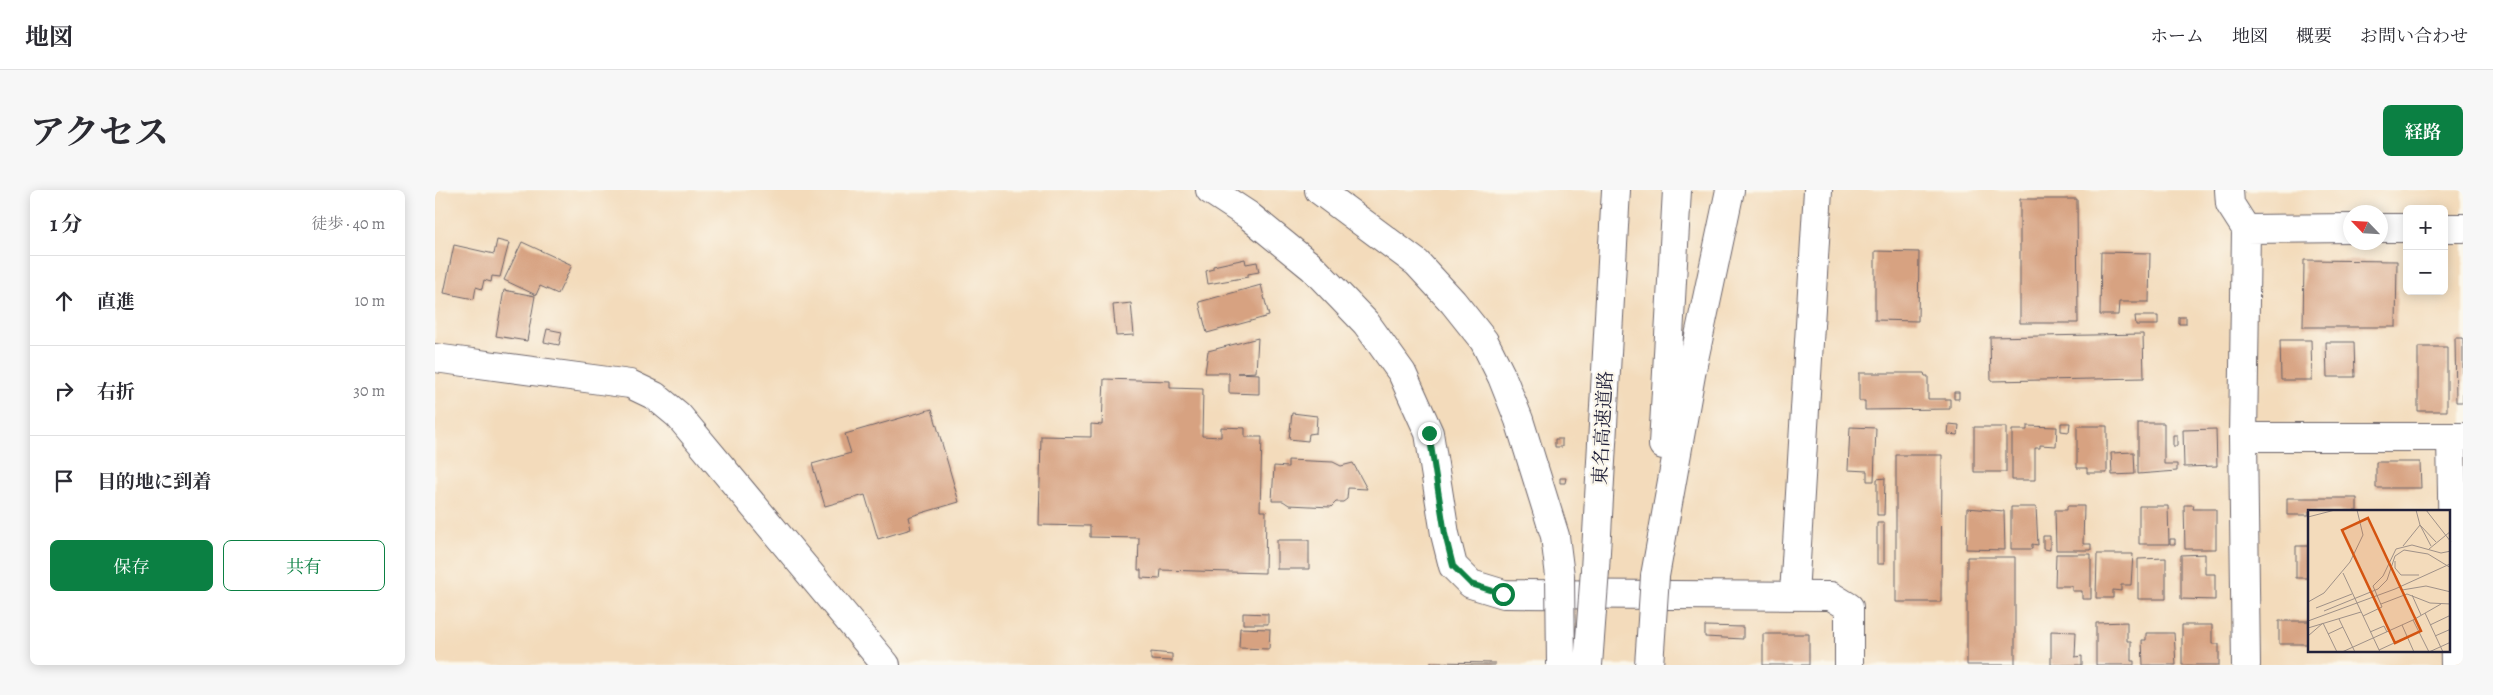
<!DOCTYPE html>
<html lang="ja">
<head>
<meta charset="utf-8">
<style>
  body { margin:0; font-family:Alegreya,"Noto Serif JP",serif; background:#f7f7f7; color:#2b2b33 }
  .controls { position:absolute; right:15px; top:15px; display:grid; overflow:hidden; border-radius:8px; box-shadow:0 2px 12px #0003 }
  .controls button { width:45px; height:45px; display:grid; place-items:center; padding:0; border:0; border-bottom:1px solid #e1e1e2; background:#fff; color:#2b2b33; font:25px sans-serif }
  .compass { position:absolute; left:1908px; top:15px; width:45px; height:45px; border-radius:50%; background:#fff; box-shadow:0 2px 12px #0003; rotate:295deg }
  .stop { position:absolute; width:15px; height:15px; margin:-11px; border:4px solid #0b8043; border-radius:50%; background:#fff }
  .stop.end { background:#0b8043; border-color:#fff; box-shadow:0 1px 5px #0008 }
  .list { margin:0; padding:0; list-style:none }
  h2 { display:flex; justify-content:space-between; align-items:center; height:65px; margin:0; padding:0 20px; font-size:21px }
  h2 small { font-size:16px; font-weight:400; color:#7c7c81 }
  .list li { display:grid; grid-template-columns:32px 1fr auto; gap:15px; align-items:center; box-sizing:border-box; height:90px; padding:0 20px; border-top:1px solid #e1e1e2 }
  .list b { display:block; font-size:19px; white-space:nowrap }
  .list em { font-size:16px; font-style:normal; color:#7c7c81 }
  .actions { display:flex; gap:10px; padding:15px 20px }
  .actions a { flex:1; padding:11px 0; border:1px solid #0b8043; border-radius:8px; text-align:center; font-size:18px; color:#0b8043 }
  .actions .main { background:#0b8043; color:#fff }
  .icon { flex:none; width:28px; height:28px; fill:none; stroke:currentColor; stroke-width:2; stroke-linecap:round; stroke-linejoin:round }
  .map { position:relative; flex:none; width:2028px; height:475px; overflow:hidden; border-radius:8px }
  header { display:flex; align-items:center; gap:30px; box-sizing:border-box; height:70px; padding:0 25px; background:#fff; border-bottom:1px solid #e1e1e2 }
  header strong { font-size:24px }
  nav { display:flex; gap:28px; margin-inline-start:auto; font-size:18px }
  .intro { display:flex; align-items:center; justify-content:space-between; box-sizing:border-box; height:120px; padding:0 30px }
  h1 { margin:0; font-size:35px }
  .button { padding:12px 22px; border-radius:8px; background:#0b8043; color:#fff; font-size:18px; font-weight:700 }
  main { display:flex; gap:30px; padding:0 30px }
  aside { flex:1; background:#fff; border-radius:8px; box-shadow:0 2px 12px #0003 }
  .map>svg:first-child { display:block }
  .building { fill:#d7a281 }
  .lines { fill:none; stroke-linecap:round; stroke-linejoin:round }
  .minor-casing { stroke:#6b6368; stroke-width:30 }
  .highway-casing { stroke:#6b6368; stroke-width:30 }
  .minor { stroke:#fff; stroke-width:28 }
  .highway { stroke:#fff; stroke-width:28 }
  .highway-bridge-casing { stroke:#6b6368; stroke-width:30; stroke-linecap:butt }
  .highway-bridge { stroke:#fff; stroke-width:28 }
  .route { stroke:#0b8043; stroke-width:6 }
  .labels { text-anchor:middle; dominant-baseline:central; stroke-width:4.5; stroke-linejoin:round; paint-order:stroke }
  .street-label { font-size:19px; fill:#22223b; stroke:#fbf7ec }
  .inset-road { fill:none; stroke:#9f9188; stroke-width:1 }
  .view { fill:#d45411; fill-opacity:0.15; stroke:#d45411; stroke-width:2.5 }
  .inset-edge { fill:none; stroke:#22223b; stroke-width:2.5 }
</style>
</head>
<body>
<header>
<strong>地図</strong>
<nav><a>ホーム</a><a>地図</a><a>概要</a><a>お問い合わせ</a></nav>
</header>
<div class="intro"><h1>アクセス</h1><a class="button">経路</a></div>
<main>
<aside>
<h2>1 分<small>徒歩 · 40 m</small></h2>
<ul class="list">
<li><svg class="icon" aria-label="ahead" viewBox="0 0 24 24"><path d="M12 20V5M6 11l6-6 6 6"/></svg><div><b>直進</b></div><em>10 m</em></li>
<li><svg class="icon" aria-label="right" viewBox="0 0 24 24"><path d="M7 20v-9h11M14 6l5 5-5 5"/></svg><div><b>右折</b></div><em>30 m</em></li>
<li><svg class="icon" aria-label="arrive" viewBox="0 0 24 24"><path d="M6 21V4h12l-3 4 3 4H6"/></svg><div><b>目的地に到着</b></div></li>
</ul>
<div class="actions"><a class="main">保存</a><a>共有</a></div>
</aside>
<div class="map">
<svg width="2028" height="475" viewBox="0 0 2028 475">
  <rect width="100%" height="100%" fill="#fbf7ec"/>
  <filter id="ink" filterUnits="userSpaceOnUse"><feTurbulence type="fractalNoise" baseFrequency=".02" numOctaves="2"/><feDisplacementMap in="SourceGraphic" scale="10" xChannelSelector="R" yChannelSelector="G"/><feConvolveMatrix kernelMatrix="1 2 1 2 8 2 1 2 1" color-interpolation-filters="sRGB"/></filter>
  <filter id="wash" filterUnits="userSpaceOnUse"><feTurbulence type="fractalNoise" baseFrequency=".0096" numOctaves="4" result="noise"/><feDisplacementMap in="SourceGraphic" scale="20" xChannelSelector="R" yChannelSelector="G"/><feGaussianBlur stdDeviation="1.12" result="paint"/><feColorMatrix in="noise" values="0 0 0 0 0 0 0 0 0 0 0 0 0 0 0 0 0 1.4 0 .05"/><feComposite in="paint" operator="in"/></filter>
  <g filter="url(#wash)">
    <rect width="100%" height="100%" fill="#f3dbbb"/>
    <g id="blocks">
      <path class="building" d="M1585,9H1642L1643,133H1585Z
        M62,50L74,53L65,87L57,86L56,92L49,90L47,99L41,97L39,109L9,103L19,55L59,64Z
        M87,52L137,75L123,104L105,96L101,105L69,90Z
        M1440,61L1484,62L1483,131L1440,130Z
        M1666,62L1715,63L1714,112H1684L1683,125H1665Z
        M810,69L811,74L822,72L824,82L813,84V87L773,94L771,81L778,79V76Z
        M1869,70L1962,71L1961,137H1868Z
        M826,95L834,126L772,143L764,112Z
        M69,100L100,106L92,151L61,146Z
        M696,113L699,145L681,146L678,115Z
        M1700,126H1723V135H1701Z
        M1744,127H1751V134H1744Z
        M112,139L127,142L124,155L109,152Z
        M1708,144L1709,188L1556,191L1555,147Z
        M823,148L821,182L802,183L824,184V204L794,203V183H770L773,161Z
        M2020,148H2028V212H2021Z
        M1845,150H1876L1877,190H1846Z
        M1891,152H1919L1920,187H1892Z
        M1983,157H2012V221H1983Z
        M1424,183H1489L1490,186H1493V209H1515V219L1430,220V211H1424Z
        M669,189L735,191V198L768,199L767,246L786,247V237L810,238V247H827L825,321H831L830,383L726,380L725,389L706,388V380H703L704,348L655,347V336L604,335L606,246L656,247V234L667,235Z
        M1519,202H1524V209H1519Z
        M497,219L524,312L473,327L476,339L443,349L430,305L390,316L377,274L416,263L410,244Z
        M857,223L882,226L881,243L874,244L873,251L854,249Z
        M1626,233H1635L1634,242L1626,241Z
        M1703,233H1729V274H1742V281L1703,284Z
        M1514,234L1524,235L1523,245L1513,244Z
        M1592,236L1622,237L1621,256L1605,255V258H1600V290H1577V240H1592Z
        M1642,236H1672V283H1652V278H1642Z
        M1415,237L1441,238L1439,291H1432V281L1413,280Z
        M1539,237H1571V282H1539Z
        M1781,239L1782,276L1749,277L1748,240Z
        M1738,245H1742V256H1738Z
        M1120,249H1127V257H1120Z
        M1699,262L1700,284L1677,285L1676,263Z
        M1461,265H1507L1506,412H1461Z
        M853,270L898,272L906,276L918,273L932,299L913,298L912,309L908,312H901L896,317L854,315L848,311H837L839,276L853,277Z
        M1941,272H1985L1986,298H1941Z
        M1125,288H1131L1130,293H1125Z
        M1450,288L1449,325H1442V289Z
        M1852,308H1922V321H1874V325H1852Z
        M1749,315H1759L1758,319H1781V359H1750Z
        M1632,316H1649L1648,354H1656V360H1621L1620,320H1632Z
        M1704,316H1733L1734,354H1704Z
        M1576,317H1601L1603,355L1597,354V359H1576Z
        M1532,318L1569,321L1570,360L1531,359Z
        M1442,333H1449V374H1442Z
        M1608,346H1615V360L1608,359Z
        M1735,349H1740V354H1735Z
        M842,350H874V379H842Z
        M1861,356H1874V388H1861Z
        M1621,364H1656V409H1647V401H1637V396H1620Z
        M1662,364H1698L1696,395H1686V401L1678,400V408H1661Z
        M1770,364V384H1780V410L1746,409V365Z
        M1532,367H1580V475H1532Z
        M1731,368V409H1703V369Z
        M808,423L833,424V434H808Z
        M1844,431H1874V454H1844Z
        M1692,432V451H1696V471H1699V475H1661V433Z
        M1747,435H1777V454H1784V475H1747Z
        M1270,436L1308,437V449L1270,447Z
        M805,438L835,439L834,459L804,458Z
        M1616,441L1641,442L1640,467L1647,466V475H1616Z
        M1711,443H1739L1741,475H1708L1707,450H1711Z
        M1328,444H1374V475H1328Z
        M716,462L737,464V471L716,470Z
        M996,472L1060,473V475H996Z"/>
    </g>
  </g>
  <g filter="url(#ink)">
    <use href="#blocks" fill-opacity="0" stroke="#6b6368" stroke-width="1"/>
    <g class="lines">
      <defs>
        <path id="minor" d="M775,0L813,25L878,78L931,133L967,183L994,243L1010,344L1018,376L1036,394L1069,404L1396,406L1414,417V475
          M1794,0L1795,14L1811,39
          M1946,38H1972
          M2009,38H2028
          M0,168L195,194L220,206L243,225L451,475
          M1808,247H2028
          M2016,247L2020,475
          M1359,405L1383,0
          M1811,475L1808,247L1811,39L1916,38"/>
        <path id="highway" d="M884,0L982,73L1018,112L1049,151L1067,187L1084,230L1120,346L1125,386
          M1228,255L1242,0
          M1160,380L1181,0
          M1220,386L1257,179L1295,0"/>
      </defs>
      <use href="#minor" class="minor-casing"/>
      <use href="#highway" class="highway-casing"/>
      <use href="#minor" class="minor"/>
      <use href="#highway" class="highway"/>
      <defs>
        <path id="highway-bridge" d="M1125,386L1126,475
          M1153,475L1160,380
          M1214,475L1220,386"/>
      </defs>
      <use href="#highway-bridge" class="highway-bridge-casing"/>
      <use href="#highway-bridge" class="highway-bridge"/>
    </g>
  </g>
  <g class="lines" filter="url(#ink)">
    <path class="route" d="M994,243L1010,344L1018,376L1036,394L1068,404"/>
  </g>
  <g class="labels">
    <g class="street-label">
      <text transform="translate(1168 238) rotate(-87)">東名高速道路</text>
    </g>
  </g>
  <g transform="translate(1873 320)">
    <rect width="142" height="142" fill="#f3dbbb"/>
    <path class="inset-road" d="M118,0L143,32M0,7L27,0M112,15L128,32M112,15L123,36M95,36L112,15L108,0M121,39L143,21M87,51V58L93,65H111M35,63L72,142M94,80L118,76L143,82M104,85L113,105M0,92L16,83L42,52L55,25L49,0M73,94L99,84L122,93L143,94M8,98L44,84M16,101L70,79L79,70L87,46L96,40L120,44L143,58M117,103L135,142M55,106L74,97L65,76L75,66L88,39L104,35L133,43L143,41M31,109L47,142M105,110L133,94M0,111L87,79L142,54M15,113L29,142M94,115L106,142M122,115L143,105M0,118L53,102M62,122L76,116L79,122M20,124L35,117M0,126L15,113M127,126L143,119M71,140L99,127M34,142L105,110L121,142M121,142L143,132"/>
    <path class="view" d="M60,8L113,121L87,133L34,20Z"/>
    <rect width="142" height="142" class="inset-edge"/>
  </g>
</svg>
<div class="controls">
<button>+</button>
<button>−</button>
</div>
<svg class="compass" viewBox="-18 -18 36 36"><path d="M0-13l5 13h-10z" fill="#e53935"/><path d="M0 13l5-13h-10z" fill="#7c7c81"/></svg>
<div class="stop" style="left:1068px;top:404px"></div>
<div class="stop end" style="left:994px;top:243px"></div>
</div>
</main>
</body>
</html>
